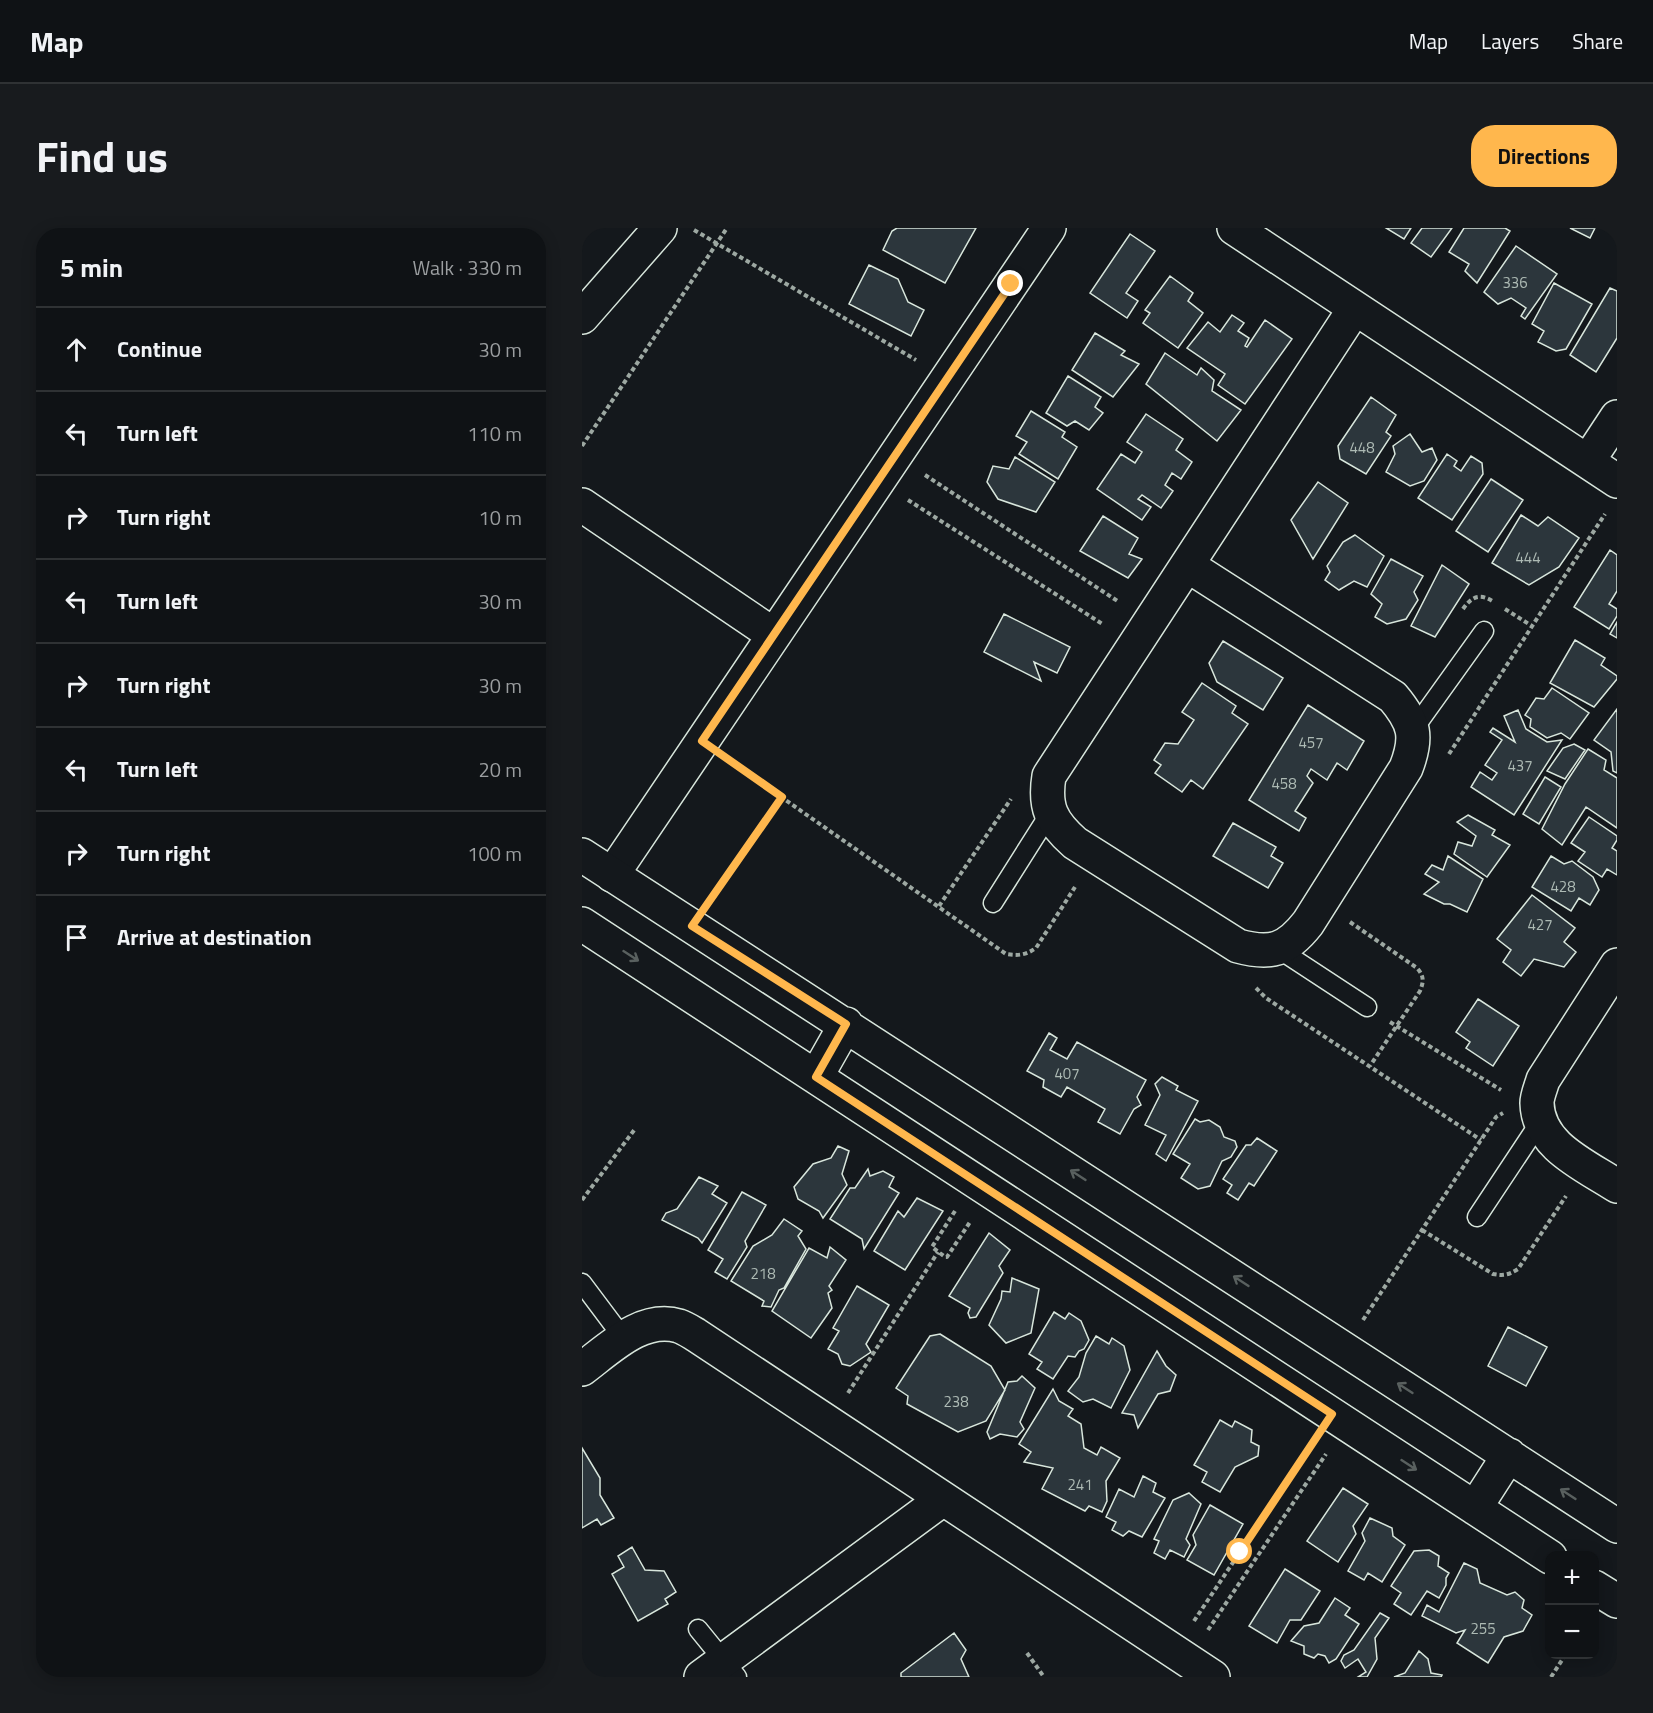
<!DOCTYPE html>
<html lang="en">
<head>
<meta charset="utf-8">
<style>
  body { margin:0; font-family:"Titillium Web",sans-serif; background:#181b1e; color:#f1f3f6 }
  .controls { position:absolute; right:18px; bottom:18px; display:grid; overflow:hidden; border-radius:12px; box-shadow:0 3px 15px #0003 }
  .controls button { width:54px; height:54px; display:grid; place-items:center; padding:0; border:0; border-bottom:2px solid #2f3234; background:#0f1215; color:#f1f3f6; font:30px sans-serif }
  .stop { position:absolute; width:18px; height:18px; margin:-14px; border:4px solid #ffb74d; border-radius:50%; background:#fff }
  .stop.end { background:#ffb74d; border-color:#fff; box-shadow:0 2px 6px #0008 }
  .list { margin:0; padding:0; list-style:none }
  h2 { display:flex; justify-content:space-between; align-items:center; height:78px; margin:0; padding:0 24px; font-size:26px }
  h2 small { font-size:20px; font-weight:400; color:#9b9ea0 }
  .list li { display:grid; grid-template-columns:39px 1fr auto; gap:18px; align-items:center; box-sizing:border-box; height:84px; padding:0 24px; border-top:2px solid #2f3234 }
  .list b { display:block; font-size:22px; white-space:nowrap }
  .list em { font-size:20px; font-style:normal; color:#9b9ea0 }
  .icon { flex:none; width:33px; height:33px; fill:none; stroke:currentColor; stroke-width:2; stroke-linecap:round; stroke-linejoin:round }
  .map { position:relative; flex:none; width:1035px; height:1449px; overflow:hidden; border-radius:24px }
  header { display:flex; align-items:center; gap:36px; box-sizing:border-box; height:84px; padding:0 30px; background:#0f1215; border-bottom:2px solid #2f3234 }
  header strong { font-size:28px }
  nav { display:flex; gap:33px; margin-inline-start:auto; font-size:21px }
  .intro { display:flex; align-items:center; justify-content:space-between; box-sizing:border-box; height:144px; padding:0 36px }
  h1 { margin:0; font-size:42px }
  .button { padding:15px 27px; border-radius:24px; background:#ffb74d; color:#111; font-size:21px; font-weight:700 }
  main { display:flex; gap:36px; padding:0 36px }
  aside { flex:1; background:#0f1215; border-radius:24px; box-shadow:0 3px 15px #0003 }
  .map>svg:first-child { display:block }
  .building { fill:#2c363c; stroke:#d8e6dc; stroke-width:1.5 }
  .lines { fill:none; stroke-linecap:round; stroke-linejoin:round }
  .lane-casing { stroke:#d8e6dc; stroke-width:21 }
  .street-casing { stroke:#d8e6dc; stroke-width:36 }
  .secondary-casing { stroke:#d8e6dc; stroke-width:36 }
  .path { stroke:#9da8a2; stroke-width:4; stroke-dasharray:4.5 3; stroke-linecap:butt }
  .lane { stroke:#14181c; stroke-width:18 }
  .street { stroke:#14181c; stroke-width:33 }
  .secondary { stroke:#14181c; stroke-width:33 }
  .oneway { stroke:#59605f }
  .route { stroke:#ffb74d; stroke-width:8 }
  .labels { text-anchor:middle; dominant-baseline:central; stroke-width:4.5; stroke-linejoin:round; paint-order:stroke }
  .number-label { font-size:15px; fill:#adbab4 }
</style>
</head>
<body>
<header>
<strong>Map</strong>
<nav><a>Map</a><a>Layers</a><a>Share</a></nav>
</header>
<div class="intro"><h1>Find us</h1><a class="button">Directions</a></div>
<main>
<aside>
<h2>5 min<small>Walk · 330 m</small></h2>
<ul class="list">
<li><svg class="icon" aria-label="ahead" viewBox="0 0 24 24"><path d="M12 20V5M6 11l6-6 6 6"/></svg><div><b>Continue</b></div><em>30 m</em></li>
<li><svg class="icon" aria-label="left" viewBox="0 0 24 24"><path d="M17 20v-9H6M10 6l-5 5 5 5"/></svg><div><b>Turn left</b></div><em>110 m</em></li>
<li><svg class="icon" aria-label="right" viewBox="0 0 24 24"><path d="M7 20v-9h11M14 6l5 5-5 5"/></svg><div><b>Turn right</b></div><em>10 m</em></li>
<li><svg class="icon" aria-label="left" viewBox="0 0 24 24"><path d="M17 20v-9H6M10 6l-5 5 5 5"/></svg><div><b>Turn left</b></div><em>30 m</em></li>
<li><svg class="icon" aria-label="right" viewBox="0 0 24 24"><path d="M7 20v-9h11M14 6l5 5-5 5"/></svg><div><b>Turn right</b></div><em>30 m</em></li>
<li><svg class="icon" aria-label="left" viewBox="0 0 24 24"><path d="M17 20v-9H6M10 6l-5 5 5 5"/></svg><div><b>Turn left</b></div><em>20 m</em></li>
<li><svg class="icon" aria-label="right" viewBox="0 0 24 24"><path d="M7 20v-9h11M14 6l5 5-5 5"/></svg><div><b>Turn right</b></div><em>100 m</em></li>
<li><svg class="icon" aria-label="arrive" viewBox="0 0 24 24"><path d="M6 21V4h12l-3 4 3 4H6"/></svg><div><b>Arrive at destination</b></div></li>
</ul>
</aside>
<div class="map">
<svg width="1035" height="1449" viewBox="0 0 1035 1449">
  <rect width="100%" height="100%" fill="#14181c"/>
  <path class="building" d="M315,0H394L363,55L301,22L310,3Z
    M804,0H829L822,11Z
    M840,0H870L849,29L829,15Z
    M882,0H923L928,3L895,55L883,43L887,36L867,24Z
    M988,0H1013L1008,10Z
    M548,6L573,23L544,65L556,73L545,90L508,65Z
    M934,18L975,46L943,91L939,88L944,80L929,70L916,76L902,64Z
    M287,37L316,51L326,74L342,82L329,108L267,76Z
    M588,48L611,65L606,73L621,85L596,120L561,95L568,85L563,82Z
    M972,55L1010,76L984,121L974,123L956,114L962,103L950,96Z
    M1028,60L1035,63V110L1014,144L988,127Z
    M650,87L662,95L656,103L667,110L663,118L665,119L683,92L710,111L663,176L636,157L643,146L605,120L626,94L638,104Z
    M513,105L543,123L539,127L557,136L531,169L490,142Z
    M583,125L615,147L619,140L632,152L630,163L659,182L635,213L564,156Z
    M486,148L519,169L513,179L521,185L507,202L493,193L485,198L464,185Z
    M789,169L814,187L804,204L809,208L784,246L758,231L756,218Z
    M449,183L483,204L480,209L495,219L476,251L437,226L445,214L434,208Z
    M564,186L601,211L594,222L610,234L599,251L590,245L583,257L591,263L579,280L560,267L556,271L569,279L560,292L515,261L539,226L553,235L560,224L545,214Z
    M828,206L840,224L850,220L855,232L842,253L828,258L804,244L813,226L811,218Z
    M865,226L875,233L872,238L879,243L889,228L900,235L901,246L870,292L836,270Z
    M433,229L473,254L454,284L416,271L405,254L411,238L427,241Z
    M909,251L941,272L906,324L874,303Z
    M736,254L766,275L731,331L709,292Z
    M939,287L956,298L966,289L997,310L977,339L947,357L910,335Z
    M521,288L556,310L547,326L560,331L546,350L498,323Z
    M773,307L802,328L785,359L772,353L757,362L743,352L748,344L745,338L761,314Z
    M1028,322L1035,327V363L1027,376L1035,381V388L1027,401L992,379Z
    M809,331L841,348L832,364L836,372L824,391L805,396L793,389L800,376L789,366Z
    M860,337L887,356L853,409L829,398Z
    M422,386L488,419L475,445L452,434L459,453L402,424Z
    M1035,394V410L1028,406Z
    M993,412L1023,430L1019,437L1035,448V451L1012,479L968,455Z
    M641,413L701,450L681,482L635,454L627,435Z
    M620,455L654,478L650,485L666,496L621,561L609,552L600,564L573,545L579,537L572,532L583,515L596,516L612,492L600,484Z
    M970,460L1007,485L988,511L979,505L965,510L948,499L949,491L943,487L954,470L962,471Z
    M726,477L782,513L765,542L755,535L745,552L729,541L725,548L731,555L713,583L724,590L717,603L667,572Z
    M1035,481V545L1031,543L1029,524L1012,512Z
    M936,482L944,501L965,514L980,512L932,587L889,559L898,544L910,552L915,545L903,537L920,512L908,504L911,500L933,514L922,488Z
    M992,516L1003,522L983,551L965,543L981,520Z
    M1006,521L1024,532L1022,542L1035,550V600L1004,579L980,617L960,601L983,556Z
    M963,549L979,559L957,596L941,586Z
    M886,587L913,602L910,607L928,617L905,649L872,626L876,614L890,618L894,608L875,594Z
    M1007,589L1035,608V612L1030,620L1035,623V647L1025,641L1020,649L996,633L1003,624L989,615Z
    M651,595L694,619L689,628L701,635L686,660L631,628Z
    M866,628L901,651L885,684L868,676H862L842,666L857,654L843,646L850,637L861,642Z
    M969,628L982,636L990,633L1011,649L1017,662L1008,677L997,670L989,683L950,659Z
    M950,667L993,700L982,714L994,724L982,739L952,731L939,748L921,734L929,722L915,711Z
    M896,771L937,798L911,838L884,820L888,814L874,804Z
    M467,805L475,810L468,822L485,831L495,814L564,852L555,869L559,877L552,881L538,906L516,894L523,881L485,859L479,869L461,859L462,852L445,843Z
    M580,849L596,858L594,862L616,873L584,933L574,926L584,907L563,897L578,867L573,856Z
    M613,891L618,894L627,892L638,899L642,909L653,913L655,919L649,929L640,933L628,958L616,961L599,950L608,936L591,926Z
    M675,910L695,923L672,958L667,955L656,972L645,965L650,957L641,951L664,917H669Z
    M256,918L267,923L260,946L265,957L241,990L237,983L216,971L212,959L231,936L249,930Z
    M286,941L288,948L301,943L312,949L307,959L317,965L282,1021L280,1011L248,991L268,960H273Z
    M117,949L136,958L130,966L145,975L120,1015L116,1010L80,992L84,985L95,981Z
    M160,964L184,977L163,1013L165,1019L145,1051L133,1044L141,1031L126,1022Z
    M335,970L361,983L323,1042L292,1023L316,983L322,989Z
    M202,991L220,1003L216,1008L224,1021L202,1060L197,1062L189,1079L180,1078L182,1073L149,1053L171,1018L190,1007Z
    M407,1005L428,1022L417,1038L421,1045L394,1089L388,1090L386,1085L388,1080L367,1068Z
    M248,1019L264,1032L247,1058L250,1062L246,1065L250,1080L229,1110L190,1083L227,1020L245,1030Z
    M430,1050L457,1061L449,1105L424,1115L407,1097L419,1071L420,1063L428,1064Z
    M275,1058L307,1077L284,1116L289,1124L268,1138L260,1136L256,1126L246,1121L257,1103L251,1100Z
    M472,1084L483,1091L487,1085L499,1093L507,1112L502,1121L497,1123L493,1129L486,1128L471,1151L455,1141L460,1134L447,1126Z
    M926,1099L965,1119L944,1158L906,1138Z
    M358,1106L409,1138L423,1162L404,1193L376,1204L325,1176L326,1168L314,1160L348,1108Z
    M514,1108L527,1116L530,1110L542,1118L548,1142L529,1180L511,1171L501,1174L486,1163L497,1149L504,1125Z
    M575,1123L584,1138L594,1147L588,1163L576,1166L556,1200L552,1187L540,1185Z
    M440,1148L453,1160L438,1194L442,1201L435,1209L418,1206L408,1211L405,1204L426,1154L435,1153Z
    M471,1161L477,1173L491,1181L486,1188L499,1196L502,1220L515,1227L519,1219L538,1230L524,1253L525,1273L520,1284L507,1278L503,1283L460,1261L471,1240L442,1234L449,1224L437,1216Z
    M638,1192L650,1199L653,1193L670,1202L669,1214L677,1218L676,1228L653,1239L638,1264L620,1254L625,1244L612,1237Z
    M0,1220L18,1250V1267L32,1290L19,1297L15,1291L0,1300Z
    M561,1248L574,1255L571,1264L583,1270L560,1309L547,1303L541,1308L530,1302L534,1294L524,1289L537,1261L552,1269Z
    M761,1260L786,1276L771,1298L774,1306L756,1334L725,1313Z
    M607,1265L619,1276L604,1311L608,1317L602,1329L588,1322L583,1331L572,1325L577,1313L572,1311L591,1272Z
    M628,1277L661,1296L632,1347L605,1332L614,1317L611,1307Z
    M788,1290L810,1300L811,1308L823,1317L800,1354L786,1345L782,1352L766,1343L783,1313L780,1305Z
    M50,1319L63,1342L82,1343L94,1364L83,1371L86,1376L56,1393L30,1346L42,1339L36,1328Z
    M847,1322L857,1328L856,1338L867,1345L864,1350V1357L857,1370L845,1363L829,1387L812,1376L819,1365L809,1358L832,1323Z
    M882,1335L895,1341L898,1355L925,1367L933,1364L942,1372L940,1380L950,1387L941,1403L922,1409L906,1435L875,1415L883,1402L874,1405L840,1388L845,1377L857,1384Z
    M703,1341L738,1363L719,1392H708L695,1415L667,1398Z
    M753,1370L768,1380L763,1387L777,1396L754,1431L747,1435L743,1428L736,1426L732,1430L722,1426V1418L709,1413L722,1398L737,1395Z
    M798,1385L807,1390L793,1410L795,1431L785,1449H776L784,1444L776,1431L763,1440L759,1433L762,1427L772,1422Z
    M372,1405L384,1422L379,1431L387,1449H319V1445Z
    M837,1423L846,1431L849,1445L860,1447L859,1449H812L823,1445Z"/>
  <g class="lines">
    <defs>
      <path id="lane" d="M831,502L902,403
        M411,675L468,585
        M695,720L785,779
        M895,989L958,894
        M0,1055L42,1111
        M116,1401L155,1449"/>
      <path id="street" d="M652,0L1035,253
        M0,89L78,0
        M1006,233L1035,189
        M0,277L192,407
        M605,337L811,469C833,495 836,509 824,540L726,695C705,722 689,727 656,718L493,615C469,594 462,579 467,548C569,392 671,236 773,80
        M30,647L467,0
        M1035,737L961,852C959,859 955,868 955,875C956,918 1003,937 1035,958
        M0,1141C27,1121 60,1087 97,1098C103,1100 109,1104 114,1107L631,1449
        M119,1449L361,1271"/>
      <path id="secondary" d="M0,627L1035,1298
        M0,696L968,1329
        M234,849L264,796
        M893,1280L927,1227
        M1012,1359L1035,1373"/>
    </defs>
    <use href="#lane" class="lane-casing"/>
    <use href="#street" class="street-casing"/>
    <use href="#secondary" class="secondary-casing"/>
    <path class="path" d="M112,2L334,132
      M0,218L145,0
      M343,247L537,374
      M326,272L522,397
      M881,381C890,368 898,365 912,374
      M923,381L950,398
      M867,526L1023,286
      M149,534L424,726C436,728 444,727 454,720L493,659
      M130,669L200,569
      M357,678L429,571
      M768,694L835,740C842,748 842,753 838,763L788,838
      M674,760L684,770L899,912
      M808,794L919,862
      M0,972L53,901
      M373,983L350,1019L363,1029H365L388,994
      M840,1002L911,1046C921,1048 927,1047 936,1041L984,968
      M781,1092L914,889L921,885
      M266,1165L356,1024
      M612,1393L729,1217
      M626,1402L744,1226
      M445,1425L462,1449
      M969,1449L984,1426"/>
    <use href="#lane" class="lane"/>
    <use href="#street" class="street"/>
    <use href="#secondary" class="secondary"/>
  </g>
  <defs><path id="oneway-shaft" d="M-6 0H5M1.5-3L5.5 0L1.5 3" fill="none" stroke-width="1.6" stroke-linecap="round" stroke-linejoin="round" transform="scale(1.5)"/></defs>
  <g class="oneway">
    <use href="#oneway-shaft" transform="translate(49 728) rotate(33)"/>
    <use href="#oneway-shaft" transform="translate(496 947) rotate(-147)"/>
    <use href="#oneway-shaft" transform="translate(659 1053) rotate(-147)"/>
    <use href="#oneway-shaft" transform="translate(823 1160) rotate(-147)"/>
    <use href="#oneway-shaft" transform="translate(827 1237) rotate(33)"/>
    <use href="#oneway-shaft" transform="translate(986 1266) rotate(-147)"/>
  </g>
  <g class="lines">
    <path class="route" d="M429,56L120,513L200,569L110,698L264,796L234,849L750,1186L658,1324"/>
  </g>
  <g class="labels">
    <g class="number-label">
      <text x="933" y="54">336</text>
      <text x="780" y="219">448</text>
      <text x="946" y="329">444</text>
      <text x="729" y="514">457</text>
      <text x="938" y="537">437</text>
      <text x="702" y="555">458</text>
      <text x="981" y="658">428</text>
      <text x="958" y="696">427</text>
      <text x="485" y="845">407</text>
      <text x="181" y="1045">218</text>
      <text x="374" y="1173">238</text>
      <text x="498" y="1256">241</text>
      <text x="901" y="1400">255</text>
    </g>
  </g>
</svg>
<div class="controls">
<button>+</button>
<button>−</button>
</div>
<div class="stop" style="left:658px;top:1324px"></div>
<div class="stop end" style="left:429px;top:56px"></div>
</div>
</main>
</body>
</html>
